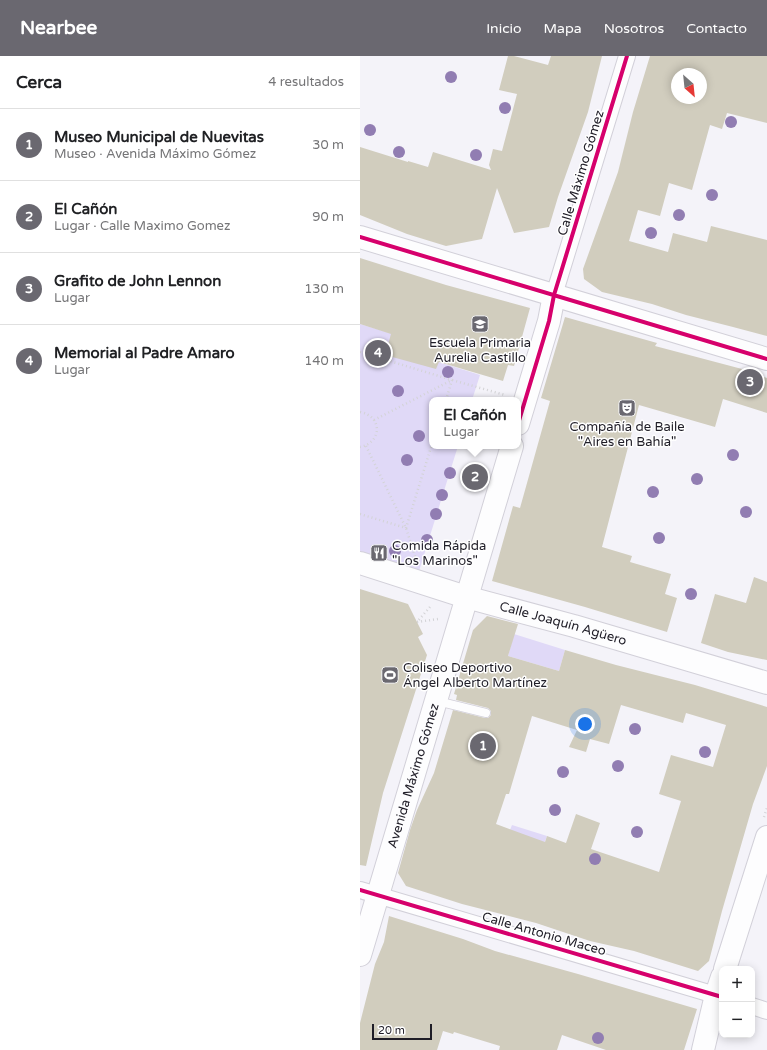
<!DOCTYPE html>
<html lang="es">
<head>
<meta charset="utf-8">
<style>
  body { margin:0; font-family:"Varela Round",sans-serif; background:#f6f6f6; color:#202124 }
  .controls { position:absolute; right:12px; bottom:12px; display:grid; overflow:hidden; border-radius:8px; box-shadow:0 2px 10px #0003 }
  .controls button { width:36px; height:36px; display:grid; place-items:center; padding:0; border:0; border-bottom:1px solid #e0e0e0; background:#fff; color:#202124; font:20px sans-serif }
  .compass { position:absolute; left:311px; top:12px; width:36px; height:36px; border-radius:50%; background:#fff; box-shadow:0 2px 10px #0003; rotate:153deg }
  .scale { position:absolute; left:12px; bottom:10px; width:60px; box-sizing:border-box; padding-left:4px; border:2px solid #1f1d27; border-top:0; font-size:11px; line-height:14px; white-space:nowrap; color:#1f1d27; -webkit-text-stroke:3px #fff; paint-order:stroke }
  .you { position:absolute; left:225px; top:668px; width:14px; height:14px; margin:-10px; border:3px solid #fff; border-radius:50%; background:#1a73e8; box-shadow:0 0 0 6px #1a73e833 }
  .badge { display:grid; place-items:center; width:26px; height:26px; border-radius:50%; background:#6a6870; color:#fff; font-size:13px; font-weight:700 }
  .pin { position:absolute; translate:-50% -50%; border:2px solid #fff; box-shadow:0 1px 4px #0006 }
  .popup { position:absolute; left:69px; top:341px; width:92px; height:52px; box-sizing:border-box; display:grid; place-content:center; border-radius:8px; background:#fff; filter:drop-shadow(0 1px 3px #0005); font-size:13px; white-space:nowrap; color:#757577 }
  .popup b { font-size:15px; color:#202124 }
  .popup::after { content:''; position:absolute; left:50%; top:100%; margin-left:-8px; border:8px solid transparent; border-top-color:#fff }
  .list { margin:0; padding:0; list-style:none }
  h2 { display:flex; justify-content:space-between; align-items:center; height:52px; margin:0; padding:0 16px; font-size:17px }
  h2 small { font-size:13px; font-weight:400; color:#757577 }
  .list li { display:grid; grid-template-columns:26px 1fr auto; gap:12px; align-items:center; box-sizing:border-box; height:72px; padding:0 16px; border-top:1px solid #e0e0e0 }
  .list b { display:block; font-size:15px; white-space:nowrap }
  .list p { margin:0; font-size:13px; white-space:nowrap; color:#757577 }
  .list em { font-size:13px; font-style:normal; color:#757577 }
  .map { position:relative; flex:none; width:407px; height:994px; overflow:hidden }
  header { display:flex; align-items:center; gap:24px; box-sizing:border-box; height:56px; padding:0 20px; background:#6a6870; color:#fff }
  header strong { font-size:19px }
  nav { display:flex; gap:22px; margin-inline-start:auto; font-size:14px }
  main { display:flex }
  aside { flex:1; background:#fff }
  .map>svg:first-child { display:block }
  .green { fill:#e0d9f7 }
  .building { fill:#d1cdbe; fill-rule:evenodd }
  .lines { fill:none; stroke-linecap:round; stroke-linejoin:round }
  .lane-casing { stroke:#d2d0d9; stroke-width:10 }
  .street-casing { stroke:#d2d0d9; stroke-width:18 }
  .secondary-casing { stroke:#d2d0d9; stroke-width:24 }
  .path { stroke:#d3d3d6; stroke-width:2.5; stroke-dasharray:1 3; stroke-linecap:butt }
  .lane { stroke:#fdfdfe; stroke-width:8 }
  .street { stroke:#fdfdfe; stroke-width:16 }
  .secondary { stroke:#fdfdfe; stroke-width:22 }
  .cycleway-casing { stroke:#fff; stroke-width:6 }
  .cycleway { stroke:#d6006c; stroke-width:4 }
  .tree { fill:#917db2 }
  .labels { text-anchor:middle; dominant-baseline:central; stroke-width:3; stroke-linejoin:round; paint-order:stroke }
  .street-label { font-size:13px; fill:#1f1d27; stroke:#fff }
  .poi-label { font-size:13px; fill:#1f1d27; stroke:#fff }
</style>
</head>
<body>
<header>
<strong>Nearbee</strong>
<nav><a>Inicio</a><a>Mapa</a><a>Nosotros</a><a>Contacto</a></nav>
</header>
<main>
<aside>
<h2>Cerca<small>4 resultados</small></h2>
<ul class="list">
<li><span class="badge">1</span><div><b>Museo Municipal de Nuevitas</b><p>Museo · Avenida Máximo Gómez</p></div><em>30 m</em></li>
<li><span class="badge">2</span><div><b>El Cañón</b><p>Lugar · Calle Maximo Gomez</p></div><em>90 m</em></li>
<li><span class="badge">3</span><div><b>Grafito de John Lennon</b><p>Lugar</p></div><em>130 m</em></li>
<li><span class="badge">4</span><div><b>Memorial al Padre Amaro</b><p>Lugar</p></div><em>140 m</em></li>
</ul>
</aside>
<div class="map">
<svg width="407" height="994" viewBox="0 0 407 994">
  <rect width="100%" height="100%" fill="#f4f3f9"/>
  <path class="green" d="M0,268L69,289L79,306L120,319L112,344H72V390H98L59,515L0,496Z
    M154,578L205,594L199,615L148,600Z
    M152,769L187,780L176,810L150,774Z"/>
  <path class="building" d="M148,0H154L188,9L191,0H242L228,56L198,141L189,171L154,177L137,132L122,183L86,190L47,178L0,159V91L48,106V105L68,111L73,96L131,114L129,109L133,93L142,95L157,38L139,34Z
    M290,0H407V67L367,57L362,73L350,69L332,134L309,127L300,160L278,154L269,185L308,196L313,177L347,186L351,170L407,184V280L373,271L326,259L292,248L242,236L224,223L223,213L258,116L273,56ZM317,18H341V42H317Z
    M0,202L86,229L170,252L154,310L148,309L143,325L79,306L76,313L25,299L31,278L0,268Z
    M205,261L297,287L295,290L382,313L407,322V357L363,343L355,371L279,349L242,491L272,500L270,506L311,518L305,538L317,542L307,576L225,551L132,525L153,450L160,452L190,345L181,342Z
    M394,521L407,526V604L368,596L341,587L355,538L386,547Z
    M0,533L48,548L63,578L58,581L67,599L23,737L6,810L0,809Z
    M127,560L158,568L148,600L199,615L205,594L256,609L335,629L407,651V710L393,748L362,855L349,905L338,915L274,895L230,885L176,867L102,848L46,830L38,817L50,774L57,754L74,717L93,654L125,662H128L131,659V655L128,652L96,644L97,639L94,638L113,574ZM261,649L323,667L326,657L366,669L353,711L311,699L299,738L321,745L299,816L231,793L240,767L216,758L206,787L187,780L185,786L136,768L146,738H149L172,660L217,674L209,691L226,696L230,683L249,688Z
    M29,860L103,883L135,895L218,918L337,953L324,994H246L202,979L197,994H139L140,990L94,976L93,978L83,975L77,994H0V967L15,908L24,886Z"/>
  <g class="lines">
    <defs>
      <path id="lane" d="M77,645L126,657"/>
      <path id="street" d="M194,239L267,0
        M0,834L362,941
        M392,950L407,955"/>
      <g id="secondary">
        <path d="M0,181L407,303"/>
        <path d="M158,368L189,265L194,239"/>
        <path id="s1" d="M0,507L106,541L214,570L407,627"/>
        <path id="s2" d="M0,899L152,390"/>
        <path d="M365,913L407,781"/>
        <path d="M343,994L356,939L362,921"/>
      </g>
    </defs>
    <use href="#lane" class="lane-casing"/>
    <use href="#street" class="street-casing"/>
    <use href="#secondary" class="secondary-casing"/>
    <path class="path" d="M0,296L92,324L86,344
      M0,356C23,360 22,387 0,391
      M14,364L92,324L145,339
      M6,390L46,472L56,503
      M0,458L46,472L72,388
      M70,551L57,566L78,563
      M404,761L407,752"/>
    <use href="#lane" class="lane"/>
    <use href="#street" class="street"/>
    <use href="#secondary" class="secondary"/>
    <defs>
      <path id="cycleway" d="M0,181L407,303
        M158,368L189,265L194,239L267,0
        M0,834L362,941"/>
    </defs>
    <use href="#cycleway" class="cycleway-casing"/>
    <use href="#cycleway" class="cycleway"/>
  </g>
  <g class="tree">
    <circle cx="91" cy="21" r="6"/>
    <circle cx="145" cy="52" r="6"/>
    <circle cx="371" cy="66" r="6"/>
    <circle cx="10" cy="74" r="6"/>
    <circle cx="39" cy="96" r="6"/>
    <circle cx="116" cy="99" r="6"/>
    <circle cx="352" cy="139" r="6"/>
    <circle cx="319" cy="159" r="6"/>
    <circle cx="291" cy="177" r="6"/>
    <circle cx="88" cy="316" r="6"/>
    <circle cx="38" cy="335" r="6"/>
    <circle cx="59" cy="380" r="6"/>
    <circle cx="373" cy="399" r="6"/>
    <circle cx="47" cy="404" r="6"/>
    <circle cx="90" cy="417" r="6"/>
    <circle cx="337" cy="423" r="6"/>
    <circle cx="293" cy="436" r="6"/>
    <circle cx="82" cy="439" r="6"/>
    <circle cx="386" cy="456" r="6"/>
    <circle cx="76" cy="458" r="6"/>
    <circle cx="299" cy="482" r="6"/>
    <circle cx="67" cy="484" r="6"/>
    <circle cx="35" cy="495" r="6"/>
    <circle cx="331" cy="538" r="6"/>
    <circle cx="275" cy="673" r="6"/>
    <circle cx="345" cy="696" r="6"/>
    <circle cx="258" cy="710" r="6"/>
    <circle cx="203" cy="716" r="6"/>
    <circle cx="195" cy="754" r="6"/>
    <circle cx="277" cy="776" r="6"/>
    <circle cx="235" cy="803" r="6"/>
    <circle cx="238" cy="982" r="6"/>
  </g>
  <defs>
    <symbol id="school-square" viewBox="-11 -11 22 22"><rect x="-9" y="-9" width="18" height="18" rx="4" fill="#6a6870" stroke="#fff"/><path d="M0-5L7-2L0 1L-7-2ZM-4 1L0 2.5L4 1V4Q0 6-4 4Z" fill="#fff"/></symbol>
    <symbol id="theatre-square" viewBox="-11 -11 22 22"><rect x="-9" y="-9" width="18" height="18" rx="4" fill="#6a6870" stroke="#fff"/><path d="M-5-5.5Q0-4 5-5.5V0Q5 5 0 6Q-5 5-5 0ZM-3.3-2.5H-1v1.5H-3.3ZM1-2.5H3.3v1.5H1ZM-2.8 1Q0 5.5 2.8 1Z" fill="#fff"/></symbol>
    <symbol id="restaurant-square" viewBox="-11 -11 22 22"><rect x="-9" y="-9" width="18" height="18" rx="4" fill="#6a6870" stroke="#fff"/><path d="M-5-6h1v4h1v-4h1v4h1v-4h1v5L-1.5 .5V6h-2V.5L-5-1ZM5-6V6H3V1.5H1.5Q1.5-4 5-6Z" fill="#fff"/></symbol>
    <symbol id="stadium-square" viewBox="-11 -11 22 22"><rect x="-9" y="-9" width="18" height="18" rx="4" fill="#6a6870" stroke="#fff"/><path d="M0-5a6.5 5 0 1 0 0 10a6.5 5 0 1 0 0-10ZM-3.5-1.8h7v3.6h-7Z" fill="#fff"/></symbol>
  </defs>
  <g fill-rule="evenodd">
    <use href="#school-square" x="110" y="258" width="20" height="20"/>
    <use href="#theatre-square" x="257" y="342" width="20" height="20"/>
    <use href="#restaurant-square" x="9" y="487" width="20" height="20"/>
    <use href="#stadium-square" x="20" y="609" width="20" height="20"/>
  </g>
  <g class="labels">
    <g class="street-label">
      <text transform="translate(221 117) rotate(-73)">Calle Máximo Gómez</text>
      <text stroke="none"><textPath href="#s1" startOffset="212">Calle Joaquín Agüero</textPath></text>
      <text stroke="none"><textPath href="#s2" startOffset="187">Avenida Máximo Gómez</textPath></text>
      <text transform="translate(184 878) rotate(16)">Calle Antonio Maceo</text>
    </g>
    <g class="poi-label">
      <text x="120" y="287">Escuela Primaria<tspan x="120" dy="15">Aurelia Castillo</tspan></text>
      <text x="267" y="371">Compañía de Baile<tspan x="267" dy="15">"Aires en Bahía"</tspan></text>
      <text x="32" y="490" text-anchor="start">Comida Rápida<tspan x="32" dy="15">"Los Marinos"</tspan></text>
      <text x="43" y="612" text-anchor="start">Coliseo Deportivo<tspan x="43" dy="15">Ángel Alberto Martínez</tspan></text>
    </g>
  </g>
</svg>
<div class="controls">
<button>+</button>
<button>−</button>
</div>
<svg class="compass" viewBox="-18 -18 36 36"><path d="M0-13l5 13h-10z" fill="#e53935"/><path d="M0 13l5-13h-10z" fill="#757577"/></svg>
<div class="scale">20 m</div>
<div class="you"></div>
<div class="pin badge" style="left:123px;top:690px">1</div>
<div class="pin badge" style="left:115px;top:421px">2</div>
<div class="popup"><b>El Cañón</b>Lugar</div>
<div class="pin badge" style="left:390px;top:326px">3</div>
<div class="pin badge" style="left:18px;top:297px">4</div>
</div>
</main>
</body>
</html>
